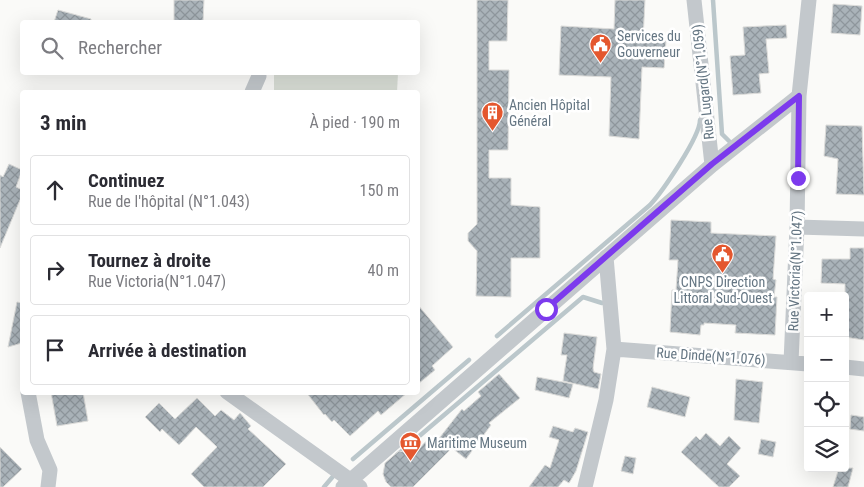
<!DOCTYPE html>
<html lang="fr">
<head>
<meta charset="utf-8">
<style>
  body { margin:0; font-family:"Roboto Condensed",sans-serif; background:#f7f7f7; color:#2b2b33 }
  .controls { position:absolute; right:15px; bottom:15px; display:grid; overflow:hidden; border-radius:5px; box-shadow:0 5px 20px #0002 }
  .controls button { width:45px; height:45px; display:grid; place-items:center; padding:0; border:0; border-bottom:1px solid #e1e1e2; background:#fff; color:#2b2b33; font:25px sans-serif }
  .stop { position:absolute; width:15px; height:15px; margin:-11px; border:4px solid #7c3aed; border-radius:50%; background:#fff }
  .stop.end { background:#7c3aed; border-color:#fff; box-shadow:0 1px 5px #0008 }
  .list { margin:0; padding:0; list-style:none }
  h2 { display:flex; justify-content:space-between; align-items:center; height:65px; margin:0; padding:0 20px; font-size:21px }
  h2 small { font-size:16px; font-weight:400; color:#7c7c81 }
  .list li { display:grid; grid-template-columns:32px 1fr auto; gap:15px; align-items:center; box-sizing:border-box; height:70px; margin:0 10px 10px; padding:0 10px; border:1px solid #e1e1e2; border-radius:5px }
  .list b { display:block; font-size:19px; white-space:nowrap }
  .list p { margin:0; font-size:16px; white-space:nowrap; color:#7c7c81 }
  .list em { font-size:16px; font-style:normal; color:#7c7c81 }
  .icon { flex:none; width:28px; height:28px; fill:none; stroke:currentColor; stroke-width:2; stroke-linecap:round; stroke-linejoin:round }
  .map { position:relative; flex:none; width:864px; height:487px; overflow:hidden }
  .search { position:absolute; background:#fff; box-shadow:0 5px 20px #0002; left:20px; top:20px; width:400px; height:55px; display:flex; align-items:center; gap:12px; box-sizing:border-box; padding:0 18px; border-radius:5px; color:#7c7c81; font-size:19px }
  .panel { position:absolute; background:#fff; box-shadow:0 5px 20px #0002; left:20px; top:90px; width:400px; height:305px; border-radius:5px }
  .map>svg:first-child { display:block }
  .grass { fill:#dadfd7 }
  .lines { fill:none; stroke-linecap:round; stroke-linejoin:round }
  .stream { stroke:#bbc7cb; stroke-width:4.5 }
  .building { fill:url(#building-cross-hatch); stroke:#dcdcda }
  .street { stroke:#c3c8cc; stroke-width:15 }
  .route { stroke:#7c3aed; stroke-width:6 }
  .labels { text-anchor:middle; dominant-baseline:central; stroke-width:5; stroke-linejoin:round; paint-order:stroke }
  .poi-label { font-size:14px; fill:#657683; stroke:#fff; text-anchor:start }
  .street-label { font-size:14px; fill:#657683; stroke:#fff }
</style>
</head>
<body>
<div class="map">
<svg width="864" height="487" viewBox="0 0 864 487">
  <defs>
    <pattern id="building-cross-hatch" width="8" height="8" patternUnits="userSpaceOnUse" patternTransform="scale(1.25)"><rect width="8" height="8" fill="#aab3b9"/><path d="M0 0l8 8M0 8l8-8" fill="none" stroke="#8e969c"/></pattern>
  </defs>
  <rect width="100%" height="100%" fill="#fafaf8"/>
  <path class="grass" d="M274,73H398L397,92H274Z"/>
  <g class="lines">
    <path class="stream" d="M713,0L722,134L729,141
      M497,336L650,205C662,192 700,137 700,120
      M397,455L583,297L602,303
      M353,459L469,360
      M324,487L335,474"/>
  </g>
  <path class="building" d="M174,0H204L203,22H174Z
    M477,0H508L507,41H489V70H509L508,150H489V178H511V205L540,207V258H511V297L476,296L477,251L468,241V233L477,224Z
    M615,0H645L643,40L666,41L664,68L642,67L639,139L609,136L611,77L559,75L561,26L614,29Z
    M833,4L862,6L860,35L831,33Z
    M58,10L91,19V22H54Z
    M786,25L787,38L766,39L769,73L759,74L761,93L733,95L730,56L745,55L743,27Z
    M826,125L862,126L864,195L836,194L838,159L824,156Z
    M9,164L22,170L16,187L22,190V195L0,248V175L3,177Z
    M671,220L711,222V233L776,236L773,279L776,280L774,297H777L775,335L735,333L736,325L704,323V325H701L700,335L670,332L672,290H676L678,260H669Z
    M850,248H864V340L845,337V284L821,283L822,259H850Z
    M17,302L22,303V343L8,347Z
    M418,305L453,347L432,366L435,370L418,384Z
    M564,333L597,337L593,368L594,372L601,374L598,389L563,381L567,355H561Z
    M499,374L520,398L489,423L491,425L466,459L452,448L413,487H391L386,482L383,474L385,463L399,451L414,454L431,436L437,441L462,409L464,411L481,396L478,392Z
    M537,377L573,384L569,398L535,390Z
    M736,379L763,382L759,423L734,420Z
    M652,387L690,397L685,417L647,407Z
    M51,392H83L88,421L57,426Z
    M306,392H408L381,415L378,411L350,436L334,420L332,422L325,414L324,415Z
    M197,398L215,416L221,410L234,420L240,413L251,426L248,429L286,464L263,487H204L191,474L217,447L196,427L179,445L162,429L160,432L145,417L159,403L175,419Z
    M851,415L864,417V431L850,429Z
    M553,426L573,432L575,428L588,432L576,471L569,483L564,480L558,487H529L545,465L550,468L559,440L549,437Z
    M706,433L720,446L729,436L741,448L727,464L740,476L729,487H719L681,452L696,436L700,440Z
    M761,439L776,442L773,457L758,454Z
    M0,447L22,469L3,487H0Z
    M625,456L636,458L633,474L621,471Z
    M839,468H853L848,487H833Z"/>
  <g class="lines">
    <path class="street" d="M694,0L712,165
      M252,92L259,76
      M797,227L864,229
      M614,349L808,364
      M791,362L797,227L799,96L809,0
      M845,367L864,369
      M28,392L37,440L50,470L48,487
      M227,392L360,487
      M343,487L712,165L799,96
      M585,487L606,400L614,349L606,257"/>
  </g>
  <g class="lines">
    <path class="route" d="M546,309L712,164L799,96L798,178"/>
  </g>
  <defs>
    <symbol id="civic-pin" viewBox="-11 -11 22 30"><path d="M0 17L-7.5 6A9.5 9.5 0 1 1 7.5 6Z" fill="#e4572e" stroke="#fff"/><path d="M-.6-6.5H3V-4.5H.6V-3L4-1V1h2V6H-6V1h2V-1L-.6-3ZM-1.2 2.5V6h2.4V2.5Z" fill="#fff"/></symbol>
    <symbol id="building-pin" viewBox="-11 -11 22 30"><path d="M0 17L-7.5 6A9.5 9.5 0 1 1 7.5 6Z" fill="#e4572e" stroke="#fff"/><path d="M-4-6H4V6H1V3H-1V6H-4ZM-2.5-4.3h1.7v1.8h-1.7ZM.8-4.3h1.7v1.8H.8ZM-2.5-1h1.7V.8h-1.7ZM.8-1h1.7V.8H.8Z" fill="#fff"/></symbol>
    <symbol id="museum-pin" viewBox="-11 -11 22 30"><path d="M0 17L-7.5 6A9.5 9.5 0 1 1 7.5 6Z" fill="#e4572e" stroke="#fff"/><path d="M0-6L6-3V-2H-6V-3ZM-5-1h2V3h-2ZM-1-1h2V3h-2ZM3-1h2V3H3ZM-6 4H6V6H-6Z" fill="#fff"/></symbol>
  </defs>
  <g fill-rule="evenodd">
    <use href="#civic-pin" x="588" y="32" width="25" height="34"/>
    <use href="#building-pin" x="480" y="100" width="25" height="34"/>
    <use href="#civic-pin" x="710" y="242" width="25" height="34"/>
    <use href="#museum-pin" x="398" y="430" width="25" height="34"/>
  </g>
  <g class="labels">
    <g class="poi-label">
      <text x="617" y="36">Services du<tspan x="617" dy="16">Gouverneur</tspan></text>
      <text x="509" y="105">Ancien Hôpital<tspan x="509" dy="16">Général</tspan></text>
      <text x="723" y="282" text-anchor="middle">CNPS Direction<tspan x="723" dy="16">Littoral Sud-Ouest</tspan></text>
      <text x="427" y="443">Maritime Museum</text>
    </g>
    <g class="street-label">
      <text transform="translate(703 82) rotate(-96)">Rue Lugard(N°1.059)</text>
      <text transform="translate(795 271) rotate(-88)">Rue Victoria(N°1.047)</text>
      <text transform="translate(711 356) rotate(4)">Rue Dinde(N°1.076)</text>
    </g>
  </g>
</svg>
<div class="controls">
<button>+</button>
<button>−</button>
<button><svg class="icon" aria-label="locate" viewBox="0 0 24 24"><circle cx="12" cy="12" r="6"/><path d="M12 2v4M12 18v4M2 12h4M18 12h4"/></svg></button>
<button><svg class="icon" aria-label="layers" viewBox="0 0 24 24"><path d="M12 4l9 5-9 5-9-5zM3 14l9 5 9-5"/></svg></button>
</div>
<div class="stop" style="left:546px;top:309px"></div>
<div class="stop end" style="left:798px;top:178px"></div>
<div class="search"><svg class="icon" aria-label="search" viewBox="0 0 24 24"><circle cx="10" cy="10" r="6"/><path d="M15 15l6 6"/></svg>Rechercher</div>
<section class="panel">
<h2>3 min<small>À pied · 190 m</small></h2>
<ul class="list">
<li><svg class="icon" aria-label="ahead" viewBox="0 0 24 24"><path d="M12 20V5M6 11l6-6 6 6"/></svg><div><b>Continuez</b><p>Rue de l'hôpital (N°1.043)</p></div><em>150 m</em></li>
<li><svg class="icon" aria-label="right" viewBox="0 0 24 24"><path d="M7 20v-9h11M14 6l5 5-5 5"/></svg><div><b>Tournez à droite</b><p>Rue Victoria(N°1.047)</p></div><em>40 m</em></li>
<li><svg class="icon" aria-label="arrive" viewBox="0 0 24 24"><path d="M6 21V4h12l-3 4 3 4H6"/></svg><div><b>Arrivée à destination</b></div></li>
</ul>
</section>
</div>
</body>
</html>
